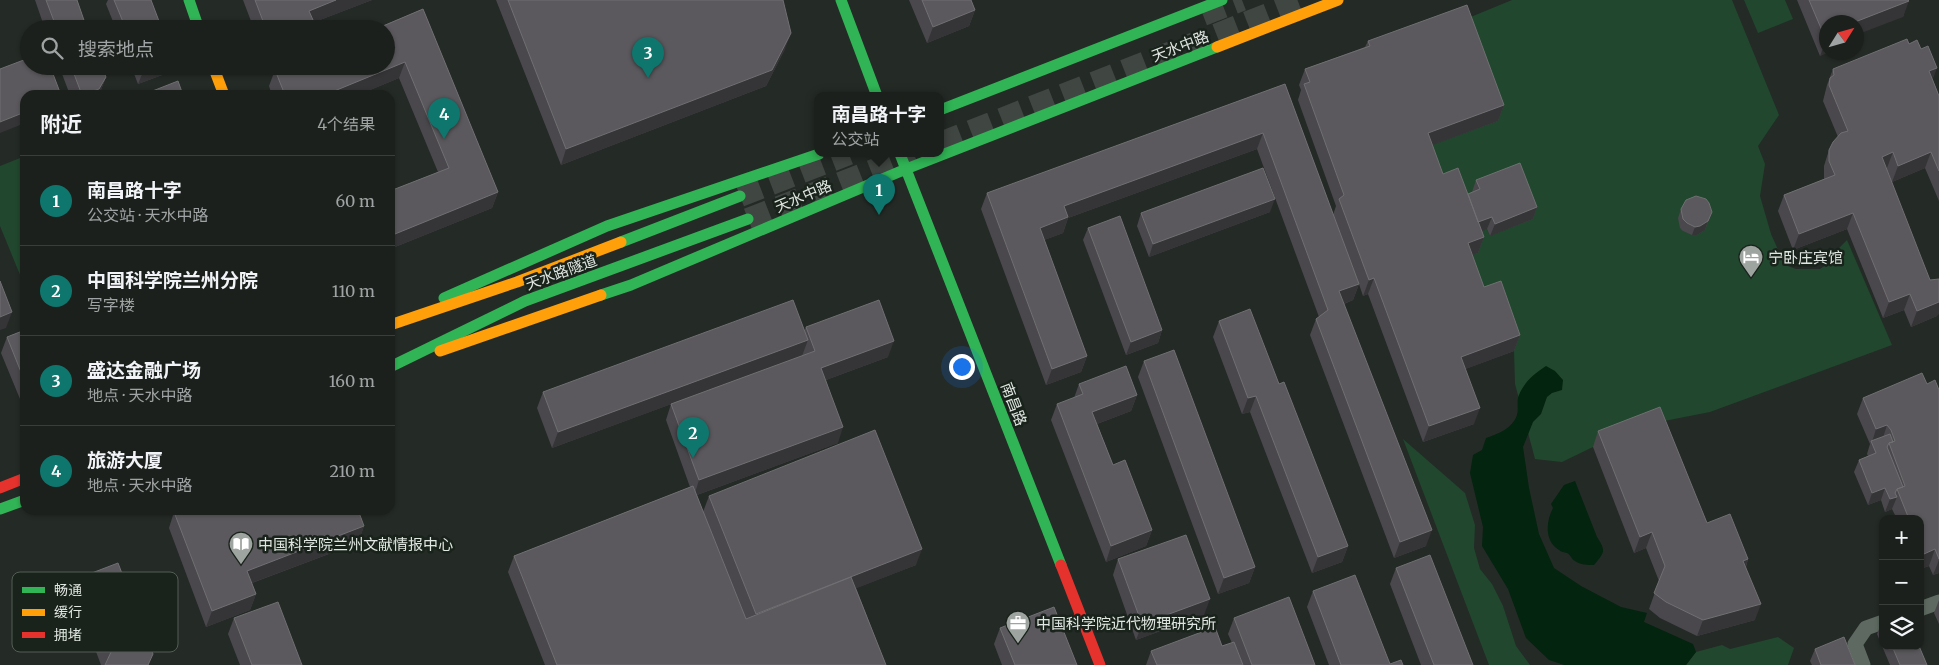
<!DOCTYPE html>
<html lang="zh">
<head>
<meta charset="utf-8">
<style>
  body { margin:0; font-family:Merriweather,"Noto Sans SC",serif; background:#282d29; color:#f1f3f6 }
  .controls { position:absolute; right:15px; bottom:15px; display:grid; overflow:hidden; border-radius:10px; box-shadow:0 1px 4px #0004 }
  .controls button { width:45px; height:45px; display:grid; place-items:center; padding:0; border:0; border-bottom:1px solid #393e3b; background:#1b201c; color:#f1f3f6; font:25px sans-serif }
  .compass { position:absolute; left:1819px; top:15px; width:45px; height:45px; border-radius:50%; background:#1b201c; box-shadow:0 1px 4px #0004; rotate:53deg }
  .you { position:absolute; left:961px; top:366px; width:18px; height:18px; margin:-12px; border:4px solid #fff; border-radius:50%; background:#1a73e8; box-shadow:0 0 0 8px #1a73e833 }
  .badge { display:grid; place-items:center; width:32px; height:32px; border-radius:50%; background:#0f766e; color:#fff; font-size:16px; font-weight:700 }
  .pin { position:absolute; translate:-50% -41px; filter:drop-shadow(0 1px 2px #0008) }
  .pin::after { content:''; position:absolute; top:26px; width:18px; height:15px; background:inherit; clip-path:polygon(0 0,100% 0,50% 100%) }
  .popup { position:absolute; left:814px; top:92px; width:130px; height:65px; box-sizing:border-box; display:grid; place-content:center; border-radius:10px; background:#1b201c; filter:drop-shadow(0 1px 4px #0005); font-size:16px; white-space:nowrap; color:#a0a3a3 }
  .popup b { font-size:19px; color:#f1f3f6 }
  .popup::after { content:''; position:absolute; left:50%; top:100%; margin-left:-10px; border:10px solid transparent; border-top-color:#1b201c }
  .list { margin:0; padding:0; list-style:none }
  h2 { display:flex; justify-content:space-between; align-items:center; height:65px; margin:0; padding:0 20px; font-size:21px }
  h2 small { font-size:16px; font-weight:400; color:#a0a3a3 }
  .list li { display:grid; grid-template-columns:32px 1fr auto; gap:15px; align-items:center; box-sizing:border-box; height:90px; padding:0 20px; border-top:1px solid #393e3b }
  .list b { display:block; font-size:19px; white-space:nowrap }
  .list p { margin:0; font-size:16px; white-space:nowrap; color:#a0a3a3 }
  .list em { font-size:16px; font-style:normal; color:#a0a3a3 }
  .icon { flex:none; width:28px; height:28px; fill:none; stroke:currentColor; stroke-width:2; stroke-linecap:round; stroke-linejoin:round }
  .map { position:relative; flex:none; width:1939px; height:665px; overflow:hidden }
  .search { position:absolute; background:#1b201c; box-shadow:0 1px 4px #0004; left:20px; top:20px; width:375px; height:55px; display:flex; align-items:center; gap:12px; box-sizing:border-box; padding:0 18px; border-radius:28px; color:#a0a3a3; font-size:19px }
  .panel { position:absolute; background:#1b201c; box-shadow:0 1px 4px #0004; left:20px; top:90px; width:375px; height:425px; border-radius:15px }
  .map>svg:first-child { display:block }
  .green { fill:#21472e }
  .water { fill:#03240e }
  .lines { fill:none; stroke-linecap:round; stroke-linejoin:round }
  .primary-tunnel { stroke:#404642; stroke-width:22; stroke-dasharray:22 11; stroke-linecap:butt }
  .street { stroke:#5e6a61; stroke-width:15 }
  .fast { stroke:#30b455; stroke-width:11 }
  .slow { stroke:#ff9f0a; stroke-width:11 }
  .jam { stroke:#e5322d; stroke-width:11 }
  .wall { fill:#4b484d }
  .shaded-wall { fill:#353537 }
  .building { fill:#5b595d; stroke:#706f72 }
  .labels { text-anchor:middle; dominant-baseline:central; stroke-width:5; stroke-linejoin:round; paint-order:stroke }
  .street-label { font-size:15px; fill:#e0e6e1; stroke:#19221b }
  .poi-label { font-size:15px; fill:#e0e6e1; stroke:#19221b; text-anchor:start }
  .key { fill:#19221b; stroke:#555d56; stroke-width:1 }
  .key-label { font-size:14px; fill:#e0e6e1 }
</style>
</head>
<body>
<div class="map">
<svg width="1939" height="665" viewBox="0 0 1939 665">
  <rect width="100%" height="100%" fill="#242a26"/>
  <path class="green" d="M1512,0H1732L1779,115L1758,146L1765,164L1760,196L1771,234L1785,265L1796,269H1820L1829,263L1835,252L1847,240L1892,345L1710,412L1654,423L1593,447L1562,462L1535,459L1515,384L1514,351L1479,303L1462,259L1472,235L1487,229L1490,236L1532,219L1437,190L1422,149L1461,21Z
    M1744,0H1785L1793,19L1758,33Z
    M25,156V287L0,226V166Z
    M1403,439L1465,493L1475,525L1474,548L1480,569L1492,584L1503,606L1516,646L1530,665H1489Z
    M1778,637L1794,648L1788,665H1686L1696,652L1722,645L1730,649Z"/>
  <path class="water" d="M1546,366L1555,371L1563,380L1562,390L1552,393L1547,397L1541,414L1533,422L1523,447L1529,488L1539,534L1554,568L1581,586L1621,607L1647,613L1644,622L1693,644L1696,652L1686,665H1564L1549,660L1526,638L1508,589L1482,546L1483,527L1470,473L1473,455L1482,450L1486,438C1498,434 1513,428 1517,415C1519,408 1516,401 1519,395C1525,381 1534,374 1546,366Z
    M1575,481L1597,537C1606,551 1605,552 1594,565C1588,565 1580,565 1575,561C1571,559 1571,555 1567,553C1564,552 1561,552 1559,550C1544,541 1546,521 1553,508L1551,504L1564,485Z"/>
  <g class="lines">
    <path class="primary-tunnel" d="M1203,15L1242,0
      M940,143L1304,0
      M740,196L849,154
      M748,219L914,154"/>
    <path class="street" d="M1920,609L1939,602
      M1863,665L1855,644L1866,628L1883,622"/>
    <path class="fast" d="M189,0L199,29
      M841,0L877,96
      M940,110L1222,0
      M900,154L1061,565
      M621,242L740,196
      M601,295L631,285L906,169L1217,47
      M444,298L607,226L819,154
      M390,367L525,301L748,219
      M0,509L25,500"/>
    <path class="slow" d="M1217,47L1338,0
      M213,66L224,95
      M390,325L517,282L621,242
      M440,351L601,295"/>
    <path class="jam" d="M0,488L25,478
      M1061,565L1100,665"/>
  </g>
  <path class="wall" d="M35,0H77L87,29H45Z
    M108,0H151L162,29H116L106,4Z
    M243,0H372L312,23L310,29H254Z
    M496,0H783L785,49L766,86L561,165Z
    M909,0H971L975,10L969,26L927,43Z
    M1797,0H1908L1903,17L1856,22L1826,52L1820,56Z
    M423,9L498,192L492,208L390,249V191L438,172L399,78L358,95H272L269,86L275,70Z
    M1368,41L1504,105L1498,121L1432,145L1443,174L1468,194L1472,192L1476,180L1537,207L1533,219L1490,236L1487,229L1482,231L1484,237L1478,253L1472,255L1484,287L1520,335L1514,351L1465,369L1474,424L1423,442L1368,294L1363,296L1359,284L1353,300L1344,304L1426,546L1394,558L1310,335L1316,319L1319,317L1257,149L1068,218L1063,233L1044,240L1087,356L1081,372L1046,385L981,209L987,193L1285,84L1333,215L1336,206L1298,100L1301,90L1299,85L1305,69L1365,47Z
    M1909,44L1933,80L1939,96V201L1925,168L1892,182L1887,169L1937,316L1911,327L1904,310L1883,318L1847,229L1793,250L1778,211L1784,195L1824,179V166L1829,150L1838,137L1823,101L1827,85L1833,69Z
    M59,66H101L106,77L99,95H70Z
    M131,66H172L170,72L138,84Z
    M1681,209L1712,212L1705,230L1697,235H1692L1683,231L1680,228L1678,218Z
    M1270,212L1149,257L1137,226L1141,213Z
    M1088,228L1162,330L1158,343L1126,355L1083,240Z
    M1219,321L1279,384L1348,546L1342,562L1312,573L1250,412L1242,414L1213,337Z
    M806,327L888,357L826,380L838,443L697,495L703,512L709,496L916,565L856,588L886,665H545L508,572L514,556L690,487L666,420L671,404L747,376L552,448L537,408L543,392L804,331Z
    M25,330V397L20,399L1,353L7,337Z
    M1144,361L1255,567L1249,583L1218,594L1138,377Z
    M1079,384L1137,395L1131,411L1097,424L1113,465L1152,530L1146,546L1106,562L1051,420L1057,404L1074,398Z
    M1927,384L1939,390V573L1933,575L1929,566L1920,569V519H1897L1892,509L1885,512L1881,500L1868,505L1854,472L1859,460L1868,456L1867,454L1870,444L1857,414L1863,398Z
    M1598,431L1748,559L1746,567L1755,620L1697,636L1660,618L1649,609L1659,581L1646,548L1634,553L1593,447Z
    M174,512L364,526L358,543L252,583L256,594L250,610L206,627L169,528Z
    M1118,559L1204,615L1136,640L1113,575Z
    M1396,568L1473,665H1421L1390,584Z
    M84,576L149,665H101L76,598Z
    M1313,591L1390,664L1403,665H1329L1307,607Z
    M1939,600V624L1934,613Z
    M234,618L302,665H240L228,634Z
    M1234,618L1315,665H1146L1151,651L1222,646L1232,643L1228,634Z
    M1883,621V646H1919L1927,665H1890L1877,634L1882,622Z
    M1000,628L1077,665H1002L994,644Z
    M1815,649L1855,665H1812L1810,661Z"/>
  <path class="shaded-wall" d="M336,0H372L312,23L310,29H291L309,11Z
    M1909,1L1903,17L1856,35V22H1855Z
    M975,10L969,26L927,43L933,27Z
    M791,33L785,49L766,86L561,165L566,149Z
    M1826,40V52H1830L1820,56Z
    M405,62L399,78L358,95H326L327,94Z
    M158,66H172L170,72L138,84L143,72Z
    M1937,68L1931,84L1929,71Z
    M106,77L99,95H82Z
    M1504,105L1498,121L1422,149L1428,133Z
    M25,112V123L0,133V122Z
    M1263,133L1257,149L1068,218L1063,233L1034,244L1040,228L1064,206Z
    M1893,152L1887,168L1876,173L1882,157Z
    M1931,152L1925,168L1892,182L1898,166Z
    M498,192L492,208L390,249V236Z
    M1275,199L1270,212L1149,257L1153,244Z
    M1537,207L1533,219L1490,236L1495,224Z
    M1853,213L1847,229L1793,250L1799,234Z
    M1492,217L1487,229L1472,235L1476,223Z
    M1708,221L1705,230L1697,235H1692L1695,227Z
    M1484,237L1478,253L1462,259L1468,243Z
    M1374,278L1368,294L1363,296L1369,280Z
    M1359,284L1353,300L1333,308L1339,291Z
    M1910,294L1904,310L1883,318L1889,302Z
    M1939,302V314L1937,316L1911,327L1917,311Z
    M12,312L6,328L0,330V317Z
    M1162,330L1158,343L1126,355L1131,342Z
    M1520,335L1514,351L1455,373L1461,357Z
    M808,340L802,356L552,448L558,432Z
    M894,341L888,357L815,384L821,368Z
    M1087,356L1081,372L1046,385L1052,369Z
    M25,384V397L20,399Z
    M1137,395L1131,411L1086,428L1092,412Z
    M1256,396L1250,412L1242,414L1248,398Z
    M1480,408L1474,424L1423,442L1429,426Z
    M1887,425L1882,441L1872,442L1876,429Z
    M843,427L838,443L694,496L699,480Z
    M1885,488L1881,500L1868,505L1872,493Z
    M1897,497L1892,509L1885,512L1890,499Z
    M364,526L358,543L241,587L247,571Z
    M1152,530L1146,546L1106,562L1111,546Z
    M1432,530L1426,546L1394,558L1400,542Z
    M1652,532L1646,548L1634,553L1640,537Z
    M1348,546L1342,562L1312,573L1318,557Z
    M922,549L916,565L750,630L756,614Z
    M1935,549L1929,566L1920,569V565L1924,554Z
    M1748,559L1743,575V561Z
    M1939,560V573L1933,575Z
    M1255,567L1249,583L1218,594L1224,578Z
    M256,594L250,610L206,627L212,611Z
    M1210,599L1204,615L1136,640L1142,624Z
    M1761,604L1755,620L1697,636L1703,620Z"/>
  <path class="building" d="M46,0H77L87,29H57Z
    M114,0H151L162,29H126Z
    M255,0H336L309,11L313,20L291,29H266Z
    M508,0H783L791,33L772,70L566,149Z
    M922,0H971L975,10L933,27Z
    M1809,0H1908L1909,1L1855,22H1826V40Z
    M1467,5L1504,105L1428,133L1443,174L1458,168L1484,237L1468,243L1484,287L1501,281L1520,335L1461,357L1480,408L1429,426L1374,278L1369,280L1339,199L1344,195L1304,84L1310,82L1305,69L1370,46L1368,41Z
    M423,9L498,192L390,236V191L449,168L405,62L327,94V95H285L275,70L284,66H386V29H376Z
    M1907,39L1909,44L1917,40L1921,49L1928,46L1937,68L1929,71L1939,96V171L1931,152L1898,166L1893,152L1882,157L1930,280L1939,279V302L1917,311L1910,294L1889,302L1853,213L1799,234L1784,195L1835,175L1829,161V150L1833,142L1841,133L1848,131L1829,85L1830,78L1834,75L1833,69Z
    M29,58V66H50L61,95H25V112L0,122V69Z
    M71,66H101L106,77L99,89L82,95Z
    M141,66H158L143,72Z
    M178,81L183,95H151L150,92Z
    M1285,84L1359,284L1339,291L1432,530L1400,542L1316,319L1328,310L1263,133L1064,206L1068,217L1040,228L1087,356L1052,369L987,193Z
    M1520,163L1537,207L1495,224L1492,217L1478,222L1468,194L1480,189L1476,180Z
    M1263,168L1275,199L1153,244L1141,213Z
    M1696,196L1706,199L1709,203L1712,212L1708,221L1700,226L1695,227L1687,223L1683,219L1681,209L1686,200Z
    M1120,216L1162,330L1131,342L1088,228Z
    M0,281L12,312L0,317Z
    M793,300L808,340L558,432L543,392Z
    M879,300L894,341L821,368L843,427L699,480L671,404L815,351L806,327Z
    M1250,309L1279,384L1284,382L1348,546L1318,557L1256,396L1248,398L1219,321Z
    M25,330V382L7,337Z
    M1174,350L1255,567L1224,578L1144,361Z
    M1126,366L1137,395L1092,412L1113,465L1125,460L1152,530L1111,546L1057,404L1083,394L1079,384Z
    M1922,373L1927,384L1935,380L1939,390V559L1935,549L1924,554L1920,544V519H1909L1897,489L1905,486L1889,443L1895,441L1891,430L1887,425L1876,429L1863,398Z
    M1660,407L1707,523L1730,514L1748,559L1743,561L1761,604L1703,620L1666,602L1654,593L1665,566L1652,532L1640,537L1598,431Z
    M875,430L922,549L756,614L709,496Z
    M1890,434L1893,442L1889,443L1887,447L1903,487L1897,489L1895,493L1897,497L1890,499L1885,488L1872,493L1859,460L1876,453L1871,441Z
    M693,486L746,619L851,577L886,665H557L514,556Z
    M180,510H358L364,526L247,571L256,594L212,611L174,512Z
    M1186,535L1210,599L1142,624L1118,559Z
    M1430,555L1473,665H1434L1396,568Z
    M118,563L153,654L148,665H105L112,650L84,576Z
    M1355,575L1390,664L1401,660L1403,665H1341L1313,591Z
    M1289,597L1315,665H1252L1234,618Z
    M278,602L302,665H252L234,618Z
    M1054,607L1077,665H1015L1000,628Z
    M1215,627L1222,646L1234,642L1243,665H1157L1151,651Z
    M1844,637L1855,665H1821L1815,649Z
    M1892,646H1919L1927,665H1900Z"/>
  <defs>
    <symbol id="hotel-pin" viewBox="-11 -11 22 30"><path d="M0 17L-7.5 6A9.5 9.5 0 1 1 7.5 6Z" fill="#9ea4a0" stroke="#19221b"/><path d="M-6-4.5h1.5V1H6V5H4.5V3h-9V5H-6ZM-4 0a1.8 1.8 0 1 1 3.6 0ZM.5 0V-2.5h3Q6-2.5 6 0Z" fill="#fff"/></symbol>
    <symbol id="library-pin" viewBox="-11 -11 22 30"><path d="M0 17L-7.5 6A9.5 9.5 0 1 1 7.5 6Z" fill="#9ea4a0" stroke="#19221b"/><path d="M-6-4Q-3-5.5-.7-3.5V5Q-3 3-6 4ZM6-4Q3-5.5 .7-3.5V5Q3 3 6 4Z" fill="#fff"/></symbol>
    <symbol id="office-pin" viewBox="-11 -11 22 30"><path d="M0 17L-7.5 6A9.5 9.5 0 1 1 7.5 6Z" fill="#9ea4a0" stroke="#19221b"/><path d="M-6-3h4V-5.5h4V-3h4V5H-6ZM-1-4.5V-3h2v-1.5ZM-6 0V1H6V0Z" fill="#fff"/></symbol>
  </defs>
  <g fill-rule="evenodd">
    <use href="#hotel-pin" x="1737" y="243" width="28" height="38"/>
    <use href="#library-pin" x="227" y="530" width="28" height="38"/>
    <use href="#office-pin" x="1004" y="609" width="28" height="38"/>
  </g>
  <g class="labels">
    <g class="street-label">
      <text transform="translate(1180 46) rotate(-21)">天水中路</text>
      <text transform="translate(803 196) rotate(-23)">天水中路</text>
      <text transform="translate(561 272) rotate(-20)">天水路隧道</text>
      <text transform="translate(1014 404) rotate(69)">南昌路</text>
    </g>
    <g class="poi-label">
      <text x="1768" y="257">宁卧庄宾馆</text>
      <text x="258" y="544">中国科学院兰州文献情报中心</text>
      <text x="1036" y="623">中国科学院近代物理研究所</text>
    </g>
  </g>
  <rect x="12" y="572" width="166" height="80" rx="8" class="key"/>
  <rect x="22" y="587" width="23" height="6" fill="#30b455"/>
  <rect x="22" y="609" width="23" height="7" fill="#ff9f0a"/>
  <rect x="22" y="632" width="23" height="6" fill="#e5322d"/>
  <g class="key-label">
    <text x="54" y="595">畅通</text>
    <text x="54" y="617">缓行</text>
    <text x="54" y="640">拥堵</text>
  </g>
</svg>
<div class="controls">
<button>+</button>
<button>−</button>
<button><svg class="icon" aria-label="layers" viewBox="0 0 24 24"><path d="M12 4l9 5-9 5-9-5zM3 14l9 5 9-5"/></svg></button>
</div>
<svg class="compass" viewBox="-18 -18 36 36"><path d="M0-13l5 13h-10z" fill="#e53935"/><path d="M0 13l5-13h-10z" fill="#a0a3a3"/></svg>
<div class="you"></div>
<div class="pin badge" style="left:879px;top:215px">1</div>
<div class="popup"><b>南昌路十字</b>公交站</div>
<div class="pin badge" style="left:693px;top:458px">2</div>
<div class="pin badge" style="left:648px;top:78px">3</div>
<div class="pin badge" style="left:444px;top:139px">4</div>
<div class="search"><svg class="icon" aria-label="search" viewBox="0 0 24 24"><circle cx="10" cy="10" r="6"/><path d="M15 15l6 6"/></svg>搜索地点</div>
<section class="panel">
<h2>附近<small>4个结果</small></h2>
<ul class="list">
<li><span class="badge">1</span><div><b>南昌路十字</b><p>公交站 · 天水中路</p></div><em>60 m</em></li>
<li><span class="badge">2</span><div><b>中国科学院兰州分院</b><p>写字楼</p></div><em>110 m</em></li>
<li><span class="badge">3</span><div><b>盛达金融广场</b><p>地点 · 天水中路</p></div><em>160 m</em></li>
<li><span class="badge">4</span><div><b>旅游大厦</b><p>地点 · 天水中路</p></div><em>210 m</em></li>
</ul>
</section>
</div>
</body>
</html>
